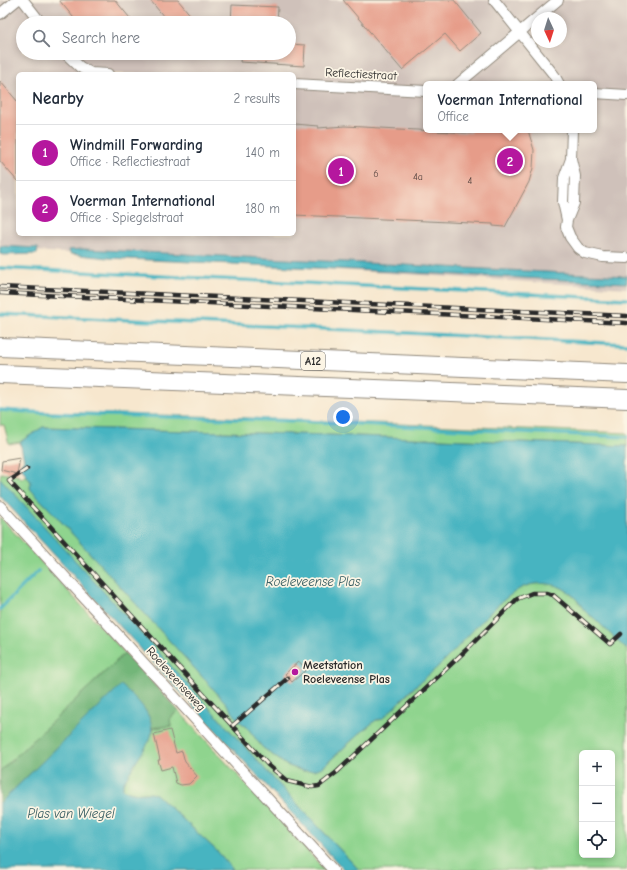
<!DOCTYPE html>
<html lang="en">
<head>
<meta charset="utf-8">
<style>
  body { margin:0; font-family:"Comic Neue",sans-serif; background:#f6f6f7; color:#1f2937 }
  .controls { position:absolute; right:12px; bottom:12px; display:grid; overflow:hidden; border-radius:6px; box-shadow:0 2px 6px #0003 }
  .controls button { width:36px; height:36px; display:grid; place-items:center; padding:0; border:0; border-bottom:1px solid #e0e1e3; background:#fff; color:#1f2937; font:20px sans-serif }
  .compass { position:absolute; left:531px; top:12px; width:36px; height:36px; border-radius:50%; background:#fff; box-shadow:0 2px 6px #0003; rotate:176deg }
  .you { position:absolute; left:343px; top:417px; width:14px; height:14px; margin:-10px; border:3px solid #fff; border-radius:50%; background:#1a73e8; box-shadow:0 0 0 6px #1a73e833 }
  .badge { display:grid; place-items:center; width:26px; height:26px; border-radius:50%; background:#b5179e; color:#fff; font-size:13px; font-weight:700 }
  .pin { position:absolute; translate:-50% -50%; border:2px solid #fff; box-shadow:0 1px 4px #0006 }
  .popup { position:absolute; left:423px; top:81px; width:174px; height:52px; box-sizing:border-box; display:grid; place-content:center; border-radius:6px; background:#fff; filter:drop-shadow(0 1px 3px #0005); font-size:13px; white-space:nowrap; color:#747a83 }
  .popup b { font-size:15px; color:#1f2937 }
  .popup::after { content:''; position:absolute; left:50%; top:100%; margin-left:-8px; border:8px solid transparent; border-top-color:#fff }
  .list { margin:0; padding:0; list-style:none }
  h2 { display:flex; justify-content:space-between; align-items:center; height:52px; margin:0; padding:0 16px; font-size:17px }
  h2 small { font-size:13px; font-weight:400; color:#747a83 }
  .list li { display:grid; grid-template-columns:26px 1fr auto; gap:12px; align-items:center; box-sizing:border-box; height:56px; padding:0 16px; border-top:1px solid #e0e1e3 }
  .list b { display:block; font-size:15px; white-space:nowrap }
  .list p { margin:0; font-size:13px; white-space:nowrap; color:#747a83 }
  .list em { font-size:13px; font-style:normal; color:#747a83 }
  .icon { flex:none; width:22px; height:22px; fill:none; stroke:currentColor; stroke-width:2; stroke-linecap:round; stroke-linejoin:round }
  .map { position:relative; flex:none; width:627px; height:870px; overflow:hidden }
  .search { position:absolute; background:#fff; box-shadow:0 2px 6px #0003; left:16px; top:16px; width:280px; height:44px; display:flex; align-items:center; gap:10px; box-sizing:border-box; padding:0 14px; border-radius:22px; color:#747a83; font-size:15px }
  .panel { position:absolute; background:#fff; box-shadow:0 2px 6px #0003; left:16px; top:72px; width:280px; height:164px; border-radius:6px }
  .map>svg:first-child { display:block }
  .industrial { fill:#cfc1ba; fill-rule:evenodd }
  .green { fill:#8fd48e; stroke:#5d805c; fill-rule:evenodd }
  .forest { fill:#73b679; stroke:#4f7052 }
  .water { fill:#46b4c1; stroke:#387076 }
  .lines { fill:none; stroke-linecap:round; stroke-linejoin:round }
  .stream { stroke:#46b4c1; stroke-width:3.5 }
  .building { fill:#e69c89 }
  .minor-casing { stroke:#91897c; stroke-width:12 }
  .motorway-casing { stroke:#91897c; stroke-width:20 }
  .minor { stroke:#fff; stroke-width:10 }
  .motorway { stroke:#fff; stroke-width:18 }
  .rail-casing { stroke:#2b2b2b; stroke-width:4.5 }
  .rail { stroke:#fcf5e5; stroke-width:3; stroke-dasharray:9; stroke-linecap:butt }
  .poi-dot { fill:#b5179e; stroke:#fcf5e5; stroke-width:1.5 }
  .labels { text-anchor:middle; dominant-baseline:central; stroke-width:3.5; stroke-linejoin:round; paint-order:stroke }
  .number-label { font-size:10px; fill:#5a4742 }
  .shield { fill:#fcf5e5; stroke:#6a6863; stroke-width:1 }
  .shield-label { font-size:11px; font-weight:bold; fill:#2b2b2b }
  .street-label { font-size:12px; fill:#2b2b2b; stroke:#fcf5e5 }
  .poi-label { font-size:12px; font-weight:bold; fill:#2b2b2b; stroke:#fcf5e5; text-anchor:start }
  .water-label { font-size:13px; font-style:italic; fill:#345b60; stroke:#fcf5e5 }
</style>
</head>
<body>
<div class="map">
<svg width="627" height="870" viewBox="0 0 627 870">
  <rect width="100%" height="100%" fill="#fcf5e5"/>
  <filter id="ink" filterUnits="userSpaceOnUse"><feTurbulence type="fractalNoise" baseFrequency=".025" numOctaves="2"/><feDisplacementMap in="SourceGraphic" scale="8" xChannelSelector="R" yChannelSelector="G"/><feConvolveMatrix kernelMatrix="1 2 1 2 8 2 1 2 1" color-interpolation-filters="sRGB"/></filter>
  <filter id="wash" filterUnits="userSpaceOnUse"><feTurbulence type="fractalNoise" baseFrequency=".012" numOctaves="4" result="noise"/><feDisplacementMap in="SourceGraphic" scale="16" xChannelSelector="R" yChannelSelector="G"/><feGaussianBlur stdDeviation="0.9" result="paint"/><feColorMatrix in="noise" values="0 0 0 0 0 0 0 0 0 0 0 0 0 0 0 0 0 1.4 0 .05"/><feComposite in="paint" operator="in"/></filter>
  <g filter="url(#wash)">
    <rect width="100%" height="100%" fill="#f7e7ce"/>
    <path class="industrial" d="M0,0H627V288L0,249ZM537,18H561V42H537ZM23,23H289V53H23ZM18,74H294V234H18ZM426,84H594V130H426Z"/>
    <path class="green" d="M0,411L198,416L627,433V446L329,435L43,427L20,442L9,444L4,425H0Z
      M1,473L19,476L21,479L26,475L31,482L30,488L32,491L56,516L226,703L239,721L247,727L262,747L286,765L303,771L315,770L324,766L359,734L376,720H380C411,693 440,662 469,633C484,618 499,602 517,590C528,583 542,582 555,585C563,587 571,594 577,600C583,607 584,613 593,617L627,650V870H359L274,779L0,478ZM582,753H612V855H582Z
      M0,517L125,653L0,771Z
      M178,710L325,870H233L219,853L156,794C142,791 136,797 123,789V783L153,732L152,728L171,726L170,719Z"/>
    <path class="forest" d="M125,653L178,710L170,719L171,726L152,728L147,713L121,686L0,803V771Z"/>
    <path class="water" d="M0,246L38,248L37,254L3,255L0,254Z
      M83,249L627,276V283L108,258L70,254L69,250Z
      M43,427L329,435L627,446V650L593,617C584,613 583,607 577,600C571,593 563,587 554,585C542,582 527,583 516,591C490,608 471,634 449,656C437,669 423,679 410,691C401,700 392,710 382,719L376,720L359,734L324,766L315,770L303,771L286,765L262,747L247,727L239,721L226,703L56,516L32,491L30,488L31,482L21,467L22,462L24,460L20,442Z
      M0,478L274,779L359,870H344L0,496Z
      M121,685C137,699 158,717 150,740L123,783V789C136,797 142,791 156,794L219,853L233,870H0V803Z"/>
    <g class="lines">
      <path class="stream" d="M0,268L627,299
        M0,314L308,328L627,344
        M0,410L47,413L299,421L627,437
        M0,609L38,571"/>
    </g>
    <g id="blocks">
      <path class="building" d="M59,0H115L134,23H78Z
        M150,0H178L197,23H169Z
        M343,0H454L481,33L460,51L445,34L402,70Z
        M232,5L278,7L277,23H231Z
        M289,44L305,45L304,66L240,62L241,53H289Z
        M0,81L18,102V182L0,161Z
        M294,124L318,126V128L345,126L471,133L472,130H528L534,150L533,168L529,182L505,227L493,226V224L294,215Z
        M20,458L17,474L1,470L2,461Z
        M299,661L306,670L292,682L285,674Z
        M170,730L176,753L182,751L185,762L197,776L189,784L181,785L176,783L172,767L161,770L158,760H160L154,734Z"/>
    </g>
  </g>
  <g filter="url(#ink)">
    <use href="#blocks" fill-opacity="0" stroke="#91897c" stroke-width="1"/>
    <g class="lines">
      <defs>
        <path id="minor" d="M23,0L41,23
          M494,0L554,75L559,84
          M0,14L17,0
          M65,53L80,67L91,73L108,74
          M294,84L426,91
          M458,84L558,0
          M594,93L627,95
          M571,159L564,178L563,202L567,220L566,227L570,237L578,248L585,253L603,257L627,258
          M567,220L574,203L575,176L571,159L572,130
          M0,506L333,870"/>
        <path id="motorway" d="M0,347L627,374
          M0,374L627,399"/>
      </defs>
      <use href="#minor" class="minor-casing"/>
      <use href="#motorway" class="motorway-casing"/>
      <use href="#minor" class="minor"/>
      <use href="#motorway" class="motorway"/>
      <defs>
        <path id="rail" d="M0,287L627,316
          M0,293L627,323
          M27,469L9,481L268,765L287,781L312,787L319,786L337,772L465,651L517,599L532,593H547L553,595L610,644L621,634
          M232,726L288,678"/>
      </defs>
      <use href="#rail" class="rail-casing"/>
      <use href="#rail" class="rail"/>
    </g>
  </g>
  <circle class="poi-dot" cx="295" cy="672" r="4"/>
  <g class="labels">
    <g class="number-label">
      <text x="376" y="174">6</text>
      <text x="418" y="177">4a</text>
      <text x="470" y="181">4</text>
    </g>
    <rect class="shield" x="301" y="352" width="24" height="18" rx="3"/>
    <g class="shield-label">
      <text x="313" y="361">A12</text>
    </g>
    <g class="street-label">
      <text transform="translate(361 74) rotate(3)">Reflectiestraat</text>
      <text transform="translate(176 679) rotate(48)">Roeleveenseweg</text>
    </g>
    <g class="poi-label">
      <text x="303" y="665">Meetstation<tspan x="303" dy="14">Roeleveense Plas</tspan></text>
    </g>
    <g class="water-label">
      <text x="313" y="581">Roeleveense Plas</text>
      <text x="71" y="813">Plas van Wiegel</text>
    </g>
  </g>
</svg>
<div class="controls">
<button>+</button>
<button>−</button>
<button><svg class="icon" aria-label="locate" viewBox="0 0 24 24"><circle cx="12" cy="12" r="6"/><path d="M12 2v4M12 18v4M2 12h4M18 12h4"/></svg></button>
</div>
<svg class="compass" viewBox="-18 -18 36 36"><path d="M0-13l5 13h-10z" fill="#e53935"/><path d="M0 13l5-13h-10z" fill="#747a83"/></svg>
<div class="you"></div>
<div class="pin badge" style="left:341px;top:171px">1</div>
<div class="pin badge" style="left:510px;top:161px">2</div>
<div class="popup"><b>Voerman International</b>Office</div>
<div class="search"><svg class="icon" aria-label="search" viewBox="0 0 24 24"><circle cx="10" cy="10" r="6"/><path d="M15 15l6 6"/></svg>Search here</div>
<section class="panel">
<h2>Nearby<small>2 results</small></h2>
<ul class="list">
<li><span class="badge">1</span><div><b>Windmill Forwarding</b><p>Office · Reflectiestraat</p></div><em>140 m</em></li>
<li><span class="badge">2</span><div><b>Voerman International</b><p>Office · Spiegelstraat</p></div><em>180 m</em></li>
</ul>
</section>
</div>
</body>
</html>
